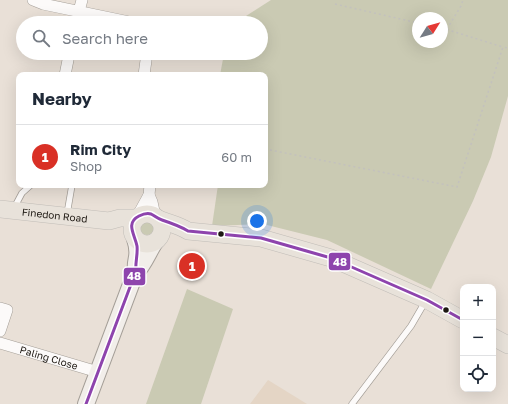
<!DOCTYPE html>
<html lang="en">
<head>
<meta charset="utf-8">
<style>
  body { margin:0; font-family:"Golos Text",sans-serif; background:#f6f6f7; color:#1f2937 }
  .controls { position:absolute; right:12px; bottom:12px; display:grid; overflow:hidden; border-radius:8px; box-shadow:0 4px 16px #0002 }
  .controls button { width:36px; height:36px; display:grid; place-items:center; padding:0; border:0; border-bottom:1px solid #e0e1e3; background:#fff; color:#1f2937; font:20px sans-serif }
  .compass { position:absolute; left:412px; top:12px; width:36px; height:36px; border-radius:50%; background:#fff; box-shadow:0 4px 16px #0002; rotate:53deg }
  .you { position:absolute; left:257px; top:221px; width:14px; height:14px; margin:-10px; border:3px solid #fff; border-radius:50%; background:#1a73e8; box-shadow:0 0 0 6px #1a73e833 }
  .badge { display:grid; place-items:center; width:26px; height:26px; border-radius:50%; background:#d93025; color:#fff; font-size:13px; font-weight:700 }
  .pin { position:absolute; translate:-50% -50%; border:2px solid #fff; box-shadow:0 1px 4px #0006 }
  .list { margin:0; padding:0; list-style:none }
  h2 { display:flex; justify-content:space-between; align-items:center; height:52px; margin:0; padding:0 16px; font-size:17px }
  h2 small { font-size:13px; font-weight:400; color:#747a83 }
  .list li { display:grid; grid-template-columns:26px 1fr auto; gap:12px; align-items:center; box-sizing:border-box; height:64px; padding:0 16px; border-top:1px solid #e0e1e3 }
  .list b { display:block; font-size:15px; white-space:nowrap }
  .list p { margin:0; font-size:13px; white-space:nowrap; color:#747a83 }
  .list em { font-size:13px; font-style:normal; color:#747a83 }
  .icon { flex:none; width:22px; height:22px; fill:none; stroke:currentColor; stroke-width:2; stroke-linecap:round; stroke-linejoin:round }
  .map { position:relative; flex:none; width:508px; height:404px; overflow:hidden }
  .search { position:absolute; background:#fff; box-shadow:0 4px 16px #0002; left:16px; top:16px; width:252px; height:44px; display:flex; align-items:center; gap:10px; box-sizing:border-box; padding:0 14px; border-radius:22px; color:#747a83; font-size:15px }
  .panel { position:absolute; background:#fff; box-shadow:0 4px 16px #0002; left:16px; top:72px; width:252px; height:116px; border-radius:8px }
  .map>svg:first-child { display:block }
  .built { fill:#e4d5c5 }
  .green { fill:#cacab3; fill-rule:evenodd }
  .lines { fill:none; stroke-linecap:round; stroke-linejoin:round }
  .lane-casing { stroke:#a59f98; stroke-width:7 }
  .street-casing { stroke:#a59f98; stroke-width:12 }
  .secondary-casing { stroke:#a59f98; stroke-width:18 }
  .primary-casing { stroke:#c1bdb8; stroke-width:18 }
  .path { stroke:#c3c1bd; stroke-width:1.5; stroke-dasharray:2 3; stroke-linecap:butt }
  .lane { stroke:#fcfaf9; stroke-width:5.5 }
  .street { stroke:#fcfaf9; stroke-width:11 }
  .secondary { stroke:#f2eeea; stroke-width:16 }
  .primary { stroke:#e8e2da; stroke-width:17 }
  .bus-1-casing { stroke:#fff; stroke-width:6 }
  .bus-1 { stroke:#8e44ad; stroke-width:3 }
  .bus-dot { fill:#1c1711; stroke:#fff; stroke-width:1.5 }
  .labels { text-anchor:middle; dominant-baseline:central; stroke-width:4; stroke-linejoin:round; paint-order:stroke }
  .street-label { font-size:10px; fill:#1c1711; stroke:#fff }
  .line-badge { stroke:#fff; stroke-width:1.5 }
  .badge-label { font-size:11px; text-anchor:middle; font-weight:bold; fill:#fff }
</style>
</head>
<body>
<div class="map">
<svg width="508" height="404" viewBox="0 0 508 404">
  <rect width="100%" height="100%" fill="#e9e0d7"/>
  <path class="built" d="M268,380L307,404H250Z"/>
  <path class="green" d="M271,0H508V96L491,157L473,201L431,289L327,240L263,224L212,226L218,185H265V75H220L223,59L210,53H261V23H238L246,16ZM418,18H442V42H418Z
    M140 228a7 7 0 1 1 14 0a7 7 0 1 1-14 0Z
    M187,289L233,309L201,404H146Z"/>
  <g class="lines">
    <defs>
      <path id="lane" d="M14,208L22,193L31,185
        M67,214L72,185
        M352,404L411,326L425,302"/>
      <g id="street">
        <path d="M33,0L43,4L134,23"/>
        <path d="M79,11L82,0"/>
        <path d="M65,75L69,55"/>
        <path d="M144,75L147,53"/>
        <path d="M149,195L152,202L155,216"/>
        <path d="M137,217L149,195L150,185"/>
        <path d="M0,308L7,310L0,331"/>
        <path id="s1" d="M0,343L98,372"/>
      </g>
      <path id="secondary" d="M137,271C143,266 150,249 155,242
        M86,404L136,271C135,266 136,262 137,257C138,251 137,245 135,239"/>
      <g id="primary">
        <path id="s2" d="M0,209L109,221L120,218H136"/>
        <circle cx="147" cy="229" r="15"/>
        <path d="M159,219C168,223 179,225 188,231L261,238L331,258L427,300L463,320"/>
        <path d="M493,337L508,345"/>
      </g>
    </defs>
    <use href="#lane" class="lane-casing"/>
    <use href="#street" class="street-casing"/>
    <use href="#secondary" class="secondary-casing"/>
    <use href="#primary" class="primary-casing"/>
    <path class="path" d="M335,4L418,23
      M442,28L503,47
      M447,29L461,6L463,0
      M265,149L457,187L503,47L508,48"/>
    <use href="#lane" class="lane"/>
    <use href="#street" class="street"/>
    <use href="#secondary" class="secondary"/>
    <use href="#primary" class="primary"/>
    <defs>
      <path id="bus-1" d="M86,404L136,271C135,263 138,254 137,246C135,235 125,223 139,216C143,214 148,213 151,214C155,216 158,219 162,220C171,223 180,226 188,231L261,238L331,258L427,300L463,320"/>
    </defs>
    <use href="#bus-1" class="bus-1-casing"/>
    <use href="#bus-1" class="bus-1"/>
  </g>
  <g class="bus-dot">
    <circle cx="221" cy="234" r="3.5"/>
    <circle cx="446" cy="310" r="3.5"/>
  </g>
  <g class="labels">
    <g class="street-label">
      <text stroke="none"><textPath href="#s2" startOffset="55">Finedon Road</textPath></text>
      <text stroke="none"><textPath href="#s1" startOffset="51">Paling Close</textPath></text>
    </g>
  </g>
  <g class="line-badge">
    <rect x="328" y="252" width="23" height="19" rx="4" fill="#8e44ad"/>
    <rect x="123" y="267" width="23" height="19" rx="4" fill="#8e44ad"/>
  </g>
  <g class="badge-label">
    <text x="340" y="266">48</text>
    <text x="134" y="280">48</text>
  </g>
</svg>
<div class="controls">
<button>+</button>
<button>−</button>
<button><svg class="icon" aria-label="locate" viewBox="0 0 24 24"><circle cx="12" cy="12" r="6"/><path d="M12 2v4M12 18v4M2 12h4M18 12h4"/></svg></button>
</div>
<svg class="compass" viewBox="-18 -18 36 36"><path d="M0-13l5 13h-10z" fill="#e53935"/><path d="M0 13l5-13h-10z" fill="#747a83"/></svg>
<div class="you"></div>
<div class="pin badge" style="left:192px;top:266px">1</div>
<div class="search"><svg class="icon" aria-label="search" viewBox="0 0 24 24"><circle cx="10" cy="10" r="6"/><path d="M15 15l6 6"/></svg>Search here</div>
<section class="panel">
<h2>Nearby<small></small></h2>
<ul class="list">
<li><span class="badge">1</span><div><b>Rim City</b><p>Shop</p></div><em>60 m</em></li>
</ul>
</section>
</div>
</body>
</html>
